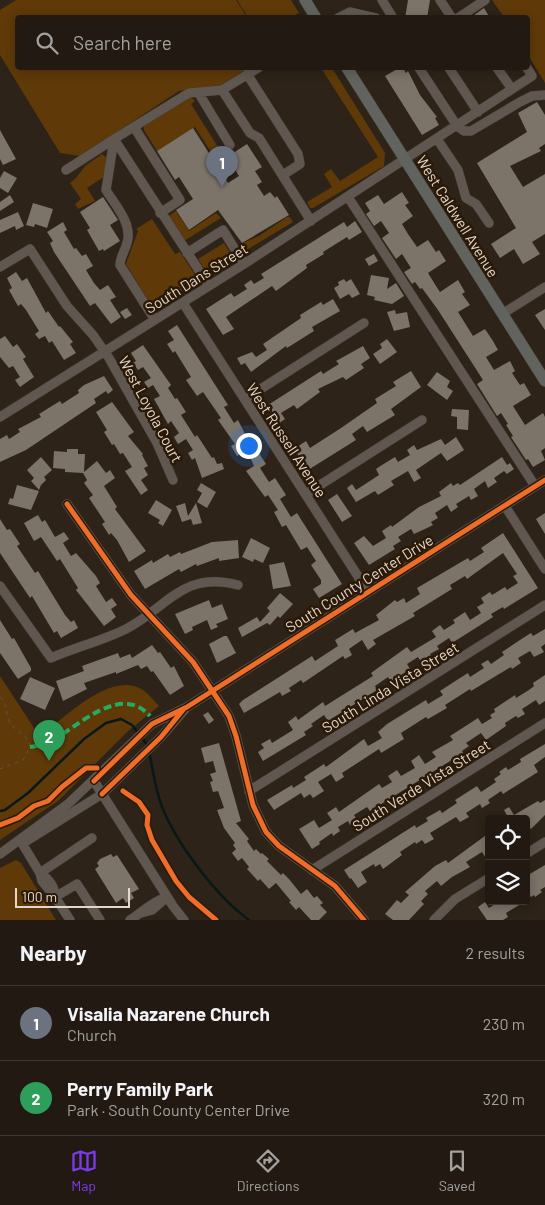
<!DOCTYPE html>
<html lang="en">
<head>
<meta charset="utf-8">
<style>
  body { margin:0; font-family:Barlow,sans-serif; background:#2a231b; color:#f1f3f6 }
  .controls { position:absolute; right:15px; bottom:15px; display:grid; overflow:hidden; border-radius:5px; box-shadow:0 2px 12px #0003 }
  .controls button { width:45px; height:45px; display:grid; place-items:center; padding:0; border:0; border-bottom:1px solid #3f3832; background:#221a12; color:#f1f3f6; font:25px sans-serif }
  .scale { position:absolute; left:15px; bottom:12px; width:115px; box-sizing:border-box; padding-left:5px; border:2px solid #e3d7cb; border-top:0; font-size:14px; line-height:18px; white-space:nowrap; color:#e3d7cb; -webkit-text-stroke:4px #2b1907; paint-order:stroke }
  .you { position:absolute; left:248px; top:445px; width:18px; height:18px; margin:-12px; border:4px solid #fff; border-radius:50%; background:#1a73e8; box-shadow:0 0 0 8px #1a73e833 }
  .badge { display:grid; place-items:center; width:32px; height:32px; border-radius:50%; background:#7c3aed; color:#fff; font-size:16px; font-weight:700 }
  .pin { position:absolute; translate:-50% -41px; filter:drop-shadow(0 1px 2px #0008) }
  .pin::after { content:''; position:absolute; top:26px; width:18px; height:15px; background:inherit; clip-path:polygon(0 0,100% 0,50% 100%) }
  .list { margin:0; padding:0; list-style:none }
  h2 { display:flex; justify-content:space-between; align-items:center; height:65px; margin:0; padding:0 20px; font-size:21px }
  h2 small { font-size:16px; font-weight:400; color:#a2a19f }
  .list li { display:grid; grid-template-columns:32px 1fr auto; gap:15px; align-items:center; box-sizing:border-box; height:75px; padding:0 20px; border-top:1px solid #3f3832 }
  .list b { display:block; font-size:19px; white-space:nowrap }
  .list p { margin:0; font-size:16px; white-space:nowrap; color:#a2a19f }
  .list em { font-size:16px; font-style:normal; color:#a2a19f }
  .icon { flex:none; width:28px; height:28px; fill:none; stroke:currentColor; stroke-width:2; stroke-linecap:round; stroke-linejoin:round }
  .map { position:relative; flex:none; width:545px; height:920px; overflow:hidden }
  .search { position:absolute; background:#221a12; box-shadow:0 2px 12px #0003; left:15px; right:15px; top:15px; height:55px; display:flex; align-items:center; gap:12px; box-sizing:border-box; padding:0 18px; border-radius:5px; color:#a2a19f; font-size:19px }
  .sheet { height:215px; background:#221a12 }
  nav { display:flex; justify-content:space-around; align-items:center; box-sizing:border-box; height:70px; border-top:1px solid #3f3832; background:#221a12; font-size:14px; color:#a2a19f }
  nav a { display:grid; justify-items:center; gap:2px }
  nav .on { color:#7c3aed }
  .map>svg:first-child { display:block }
  .green { fill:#5f3908 }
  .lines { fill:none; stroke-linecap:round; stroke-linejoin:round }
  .stream { stroke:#081818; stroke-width:2.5 }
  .building { fill:#7c7369 }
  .minor-casing { stroke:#463d35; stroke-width:10 }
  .major-casing { stroke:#463d35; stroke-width:12 }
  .path { stroke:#5c544d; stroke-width:1; stroke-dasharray:4 4; stroke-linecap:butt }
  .minor { stroke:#605850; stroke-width:9 }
  .major { stroke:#61645e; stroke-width:11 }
  .quiet { stroke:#26ab63; stroke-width:4; stroke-dasharray:8 4; stroke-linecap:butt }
  .cycleway-casing { stroke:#2b1907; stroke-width:8 }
  .cycleway { stroke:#ee6e29; stroke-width:5 }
  .labels { text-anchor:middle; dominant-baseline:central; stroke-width:5; stroke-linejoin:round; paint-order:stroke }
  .street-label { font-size:15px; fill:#e3d7cb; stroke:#2b1907 }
</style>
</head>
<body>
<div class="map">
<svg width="545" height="920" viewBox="0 0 545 920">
  <rect width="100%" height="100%" fill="#2d2318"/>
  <path class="green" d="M16,0H236L247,17L18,18V68H248L221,85L179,91L80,156L60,153L0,55V10Z
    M237,0H291L299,13L292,17H248Z
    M492,0H545V83L528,55V18L504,17Z
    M321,68H332L385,153L384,166L313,208H310L307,202L332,187L324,174L331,169L340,181L378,157Z
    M190,96L195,101L191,104L223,155L216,160L195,127L157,151L144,130V124Z
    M102,154L107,158L105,176L87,188L95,201L78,209L75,204L81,199L70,183L76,178L85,166Z
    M176,211L189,231L216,213L221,218L184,241L169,216Z
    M287,217H290L293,222L245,251L241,245L243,243L259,236Z
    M152,219L175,254L180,252L199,281L156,308L151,305L126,264L138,231L136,229Z
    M224,243L234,259L208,275L198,259Z
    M0,676L40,737C62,719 112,669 143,690C149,694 154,701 159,706L127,732L58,801L0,840Z
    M16,860L21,863L56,920H0V868Z"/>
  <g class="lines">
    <path class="stream" d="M149,752C153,769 155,788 161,804C175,842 216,896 249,920
      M0,811L5,810L28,793L84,739L106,723L121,719L132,725L148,746"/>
  </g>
  <path class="building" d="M408,0H430L427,18H405Z
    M484,8L490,18H470Z
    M399,68H403L406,73L408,71L420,95L437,117L435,118L439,125L422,135L385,76Z
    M537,102L545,115V144L539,148L541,151L510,166L523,187L545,174V234L532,242L540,254L523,264L514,249L500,258L491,244L516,228L477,163L527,132L518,113Z
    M193,128L228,183L239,176L227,157L247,144L262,167L255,171L262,182L257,185L264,196L270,192L275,198L277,196L289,215L242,243L218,210L189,230L176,210L193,199L179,177L175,180L157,151Z
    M0,130L16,159L3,165L0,159Z
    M4,171L17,178L8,193L0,188V178Z
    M402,192L409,203L405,205L413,216L402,224L408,234L417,247L428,240L436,252L439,250L446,261L428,273L436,286L440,292L458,280L465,292L462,294L470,305L458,312L473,336L485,329L493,341L498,350L486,357L494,370L510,361L515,371L512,373L520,385L524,383L531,395L513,406L518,414L525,425L543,413L545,417V448L541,451L545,460L533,467L528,459L526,460L511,437L513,436L506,425L508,424L501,413L497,416L477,384L483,380L438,310L422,288L420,289L415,282L412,284L404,272L411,268L402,254L396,259L382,238L389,233L381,221L374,226L366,214L370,211L365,203L378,195L384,204Z
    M10,195L14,202L0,211V202Z
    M103,197L118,220L110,225L120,241L104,251L103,249L99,251L87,230L90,228L80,212Z
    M33,203L53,209L47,228L35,224L34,227L26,225Z
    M18,212L24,226L16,230L15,226L0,233V220Z
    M355,221L362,232L349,240L347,237L323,252L324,254L306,265L307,268L276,291L272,286L226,317L234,329L223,335L206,309L231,293L234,297L247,289L244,285L251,280L254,284L264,278L261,274L344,222L347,227Z
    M63,222L67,230L64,232L74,249L76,248L82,256L86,254L93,266L86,270L94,283L100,290L108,285L116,297L110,300L121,317L111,324L95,303L90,306L54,252L50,243L53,241L47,232Z
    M374,254L378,261L369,266L365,259Z
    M16,272L22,281L27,278L46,313L48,311L59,327L60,326L73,342L70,344L76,353L64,360L52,341L49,343L45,336L39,339L35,334L39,331L26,310L21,304L18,306L14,299L9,290L12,288L7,278Z
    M371,275L389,278L387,289L396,283L404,296L392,304L374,300L375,297L367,295Z
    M344,279L346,282L351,279L360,294L352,298L349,294L340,299L334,288L339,285L338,282Z
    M333,299L340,311L312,327L314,331L287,348L286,346L251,372L245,363L241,365L237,358L252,352L256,357L267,350L263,344L301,318L300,315L321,302L323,305Z
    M127,308L132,315L125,319L120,312Z
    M545,309V330L535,315Z
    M395,310L396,314L407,312L410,327L394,331L387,312Z
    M177,325L228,405L224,407L234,423L238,420L251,446L253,444L266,464L260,468L269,482L275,478L286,495L280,499L291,517L297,513L342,584L319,598L313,589L321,584V580L311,565L316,561L307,547L301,550L286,525L282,527L274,512L278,510L268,495L265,497L246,471L254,466L247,450L237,456L231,446L235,444L218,420L221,418L203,392L197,396L186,380L191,377L175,351L173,353L167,344L174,340L168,331Z
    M5,336L13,347L17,344L26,357L23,359L34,377L20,387L15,380L20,377L13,366L9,368L0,357V339Z
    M387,339L397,352L380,364L373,354L382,348L380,344Z
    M143,345L171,385L168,388L175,399L177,398L186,412L181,415L195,437L197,435L212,458L214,457L217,464L222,463L224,469L202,478L195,458L192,460L188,453L193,450L186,439L178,444L174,437L179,433L171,421L168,424L154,399L160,396L153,385L148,388L144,382L151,378L143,367L138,370L133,363L136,361L131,353Z
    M363,346L370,358L361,364L364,368L346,380L343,377L318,389L320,392L297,409L294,405L281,413L285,419L278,424L268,405L321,371L323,374L339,364L336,361Z
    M411,371L421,387L391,409L395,415L367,432L363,426L352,434L356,440L308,470L294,449L306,441L310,448L341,428L377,403L375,399L396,386L393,382Z
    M437,372L450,381L447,387L453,391L447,400L427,385Z
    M104,376L113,390L108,394L106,391L94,399L96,403L26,450L0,462V439L7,435L9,439L20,432L18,429L41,417L39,414L60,401L62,404L79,393L78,390L84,385Z
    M112,402L134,432L128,436L143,454L142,455L148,466L144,468L148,475L141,480L148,490L141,495L125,471L132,467L123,453L120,454L114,444L112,445L104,432L107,430L96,412Z
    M452,409L469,410L468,430L457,429V417L451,416Z
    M456,437L464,450L447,461L441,453L416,470L421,478L414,482L408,471L391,481L394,485L378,495L375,491L356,502L347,488L352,484L356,490L379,475L376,469L382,465L395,457L398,462L410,455L407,450L414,445L417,450L441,439L445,445Z
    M67,449H78V454H85L84,472L97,461L106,473L110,470L115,478L104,486L117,507L115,509L146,551L129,562L117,540L111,533L109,535L102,524L105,522L89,498L93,495L84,483L87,480L83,473L65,472V469L53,468L54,451L67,452Z
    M41,457L52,470L44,477L46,480L41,485L39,490L31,481L34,478L27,470Z
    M502,457L507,465L510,463L514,469L507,474L504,471L494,478L497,482L488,488L485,481L474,489L478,496L471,500L469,496L456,504L458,507L451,512L447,505L435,513L438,518L431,522L433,525L425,529L414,534L411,529L398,537L401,541L393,546L395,549L369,565L354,543L364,536L373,546L386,538L382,531L391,525L392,527L419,507L441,496L439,492L451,483L453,486L458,483L460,485Z
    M201,483L216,492L207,508L197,502L202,493L197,490Z
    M17,485L39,491L31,510L8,504L10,498L13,499Z
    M337,494L352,516L342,522L328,500Z
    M156,500L172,510L163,526L158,523L160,520L148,513Z
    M185,503L188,516L196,503L202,523L193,525L191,519L182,522L176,506Z
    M545,513V534L536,519Z
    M38,515L42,522L45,520L55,537L64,532L69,539L63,543L71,556L76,553L96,576L100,583L96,586L106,602L112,598L117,605L111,609L116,617L104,626L76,590L78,588L60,559L57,561L41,537L34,541L24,523Z
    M0,519L7,530L10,529L20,544L17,546L35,573L38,571L65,615L71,622L74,620L78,628L61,638L57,631L54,633L32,596L30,598L0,553Z
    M503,533L538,588L504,609L503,607L491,614L493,617L452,643L449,638L437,646L439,649L430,654L431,656L421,662L418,657L407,664L410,669L391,682L388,677L375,686L377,690L328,721L324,715L311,724L313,726L304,732L306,735L263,761L258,752L264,748L261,744L270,739L272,743L293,730L288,722L296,716L298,720L323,702L325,706L373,676L371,673L407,647L411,652L436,637L432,631L440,625L444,630L455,623L453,620L465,612L470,620L481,613L477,607L484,603L481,598L490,592L492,595L505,587L507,590L518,583L513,576L517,574L503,553L467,579L465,576L450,585L452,589L413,613L415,616L373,640L376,644L368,650L362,640L349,649L352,655L345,659L343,656L303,683L301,680L289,688L291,691L282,696L280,692L244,713L239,704L243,700L312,656L315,661L338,646L335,640L353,629L355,633L379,620L376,615L395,600L397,602L404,598L406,603L420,594L417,588L468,558L470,561L484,552L481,548Z
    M251,538L270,548L263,563L254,559L253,562L242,557Z
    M238,540L239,558L219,561V558L197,566L196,564L181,572L179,569L145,589L134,571L152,560L153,563L168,554L170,557L180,552L181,554L212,542Z
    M284,562L291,586L273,589L269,565Z
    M280,593L293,604L280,618L278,616L270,625L267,623L242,637L238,628L257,617L260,622L270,611L267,608Z
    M209,600L212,608L222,604L228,619L216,624L218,627L211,630L207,620L192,627L193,630L185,634L175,614Z
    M0,620L12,639L14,638L31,668V671L18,679L0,653Z
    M545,629V644L541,647L544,652L534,657L530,651L518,658L521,663L512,669L511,667L471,691L470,689L445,705L447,708L428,719L426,717L401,733L404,739L381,753L379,749L342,773L344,777L336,782L331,774L318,782L324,791L313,798L310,794L304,798L301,793L274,810L267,800L292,785L293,788L306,780L304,777L324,764L326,767L364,739L368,746L382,738L378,732L387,724L426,700L428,704L443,695L440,691L460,678L468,673L470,677L484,668L481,664L488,660L491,664L504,655L502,652L523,638L531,633L533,636Z
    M224,636H227L236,653L217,663L209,644Z
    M152,645L158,653L160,652L171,668L174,666L184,686L170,695L153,671L151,672L147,666L141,669L138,665L116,674V672L84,683L87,689L63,701L56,681L84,671L82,666L118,653L120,658L130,654L132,658Z
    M545,675V701L539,705L536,700L522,709L525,714L518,718L516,716L505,723L506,726L486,740L481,733L466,743L469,746L462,751L463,753L370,811L367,807L354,815L357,820L350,825L348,821L338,827L340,831L333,836L332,833L319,842L320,844L312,849L299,829L314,820L319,828L332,820L327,813L336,807L339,812L379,784L382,788L392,782L388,776L397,770L401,776L415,768L411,761L419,755L425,764L436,757L432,752L453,740L450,736L478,718L482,724L492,718L490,715L495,712L494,709L515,695L516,698L529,690L534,686L533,683Z
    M30,677L55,688L45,710L20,699Z
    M208,712L214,720L209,724L203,715Z
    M219,743L241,821L236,823L249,839L247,841L254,851L256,849L261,854L262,853L269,859L267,861L281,875L283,873L289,879L301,894L307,889L314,898L317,896L323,903L320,905L327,912L319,920H311L299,907L296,910L289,902L291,901L276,883L269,889L260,879L258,881L247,869L249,867L242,858L238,861L232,853L236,849L233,845L235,843L224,828L217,810L224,808L218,791L213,792L210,782L213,781L210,774L216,772L213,761L205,763L201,748Z
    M545,744V757L534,765L538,772L503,794L501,791L488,800L490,803L482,808L480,804L466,813L469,817L460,822L456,817L430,833L434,839L425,844L422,840L416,844L415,842L400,852L402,855L383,869L380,864L375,867L374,864L361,872L367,882L358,888L351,878L350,879L344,870L415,825L416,828L428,821L426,818L440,810L442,813L457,803L455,800L477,786L481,792L496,782L494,779L501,774L499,772L506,767L508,770L521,762L520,759Z
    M545,800V815L531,829L528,825L526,826V819H509L504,810L509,807L514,815L538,801L540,803Z
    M489,833V863L482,852L466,862L470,867L452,877L441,886L437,881L425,891L428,894L421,901L424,904L409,920H393L385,914L397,900L401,903L409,895L405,892L435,866L446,860L448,863Z
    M111,854L113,857L117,855L139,889L131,893L134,898L126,903L123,898L116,903L95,869L99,866L97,863L100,859Z
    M545,865V887L540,890L542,892L535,897L534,895L531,897L529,894L526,895V880L530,878L528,875Z
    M500,901H526L506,913L508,917L503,920H487L478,907L485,902L489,908Z"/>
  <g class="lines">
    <defs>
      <path id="minor" d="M382,0L393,18
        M440,0L452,18
        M338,18L350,12L376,18
        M458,18L485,0
        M419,68L457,126L464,131H471L520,102L532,96L545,95
        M449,68L478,112
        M497,68L512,89
        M247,74L298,154L300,164L283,175
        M222,90L258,68
        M198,92L230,145
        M134,127L180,200L160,213
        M437,139L458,170L466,198L476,204L489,223
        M66,170L114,139L209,286
        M348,197L535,486
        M187,253L223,230L244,264
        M0,267L30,249L67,306L93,335L109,358L157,443L173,480
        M183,303L368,592
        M502,314L545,287
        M155,320L120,265C120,257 125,251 127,243C133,224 115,205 106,190L114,139L189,93L222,90L250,133L259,138L311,221
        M245,399L364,323
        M0,417L244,264L532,76L527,68
        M306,494L422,420
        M67,504L131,595L193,662L229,716L236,736L253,805L266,832L279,846L335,886L364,920
        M505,506L545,569
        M0,586L51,658C76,647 102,641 126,629C167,608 183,570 238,585
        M94,781L173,906L184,920
        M249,791L545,605
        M20,840L40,873L42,881L55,897C55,887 49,879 40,873
        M25,842L102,794L161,737L185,709
        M0,854L68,804L152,724L187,707L545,480
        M526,854L545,842
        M312,870L545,723
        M40,873L92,838
        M70,920L55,897L77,884L100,920
        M130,920C143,912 151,902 167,897L152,910L141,913
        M434,920L455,899L489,878"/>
      <path id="major" d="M305,0L316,18
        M347,68L545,381"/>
    </defs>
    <use href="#minor" class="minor-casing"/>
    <use href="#major" class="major-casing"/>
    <path class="path" d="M0,697C8,704 5,714 10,723C17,733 28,734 30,747L23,760L0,769"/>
    <use href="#minor" class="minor"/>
    <use href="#major" class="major"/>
    <path class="quiet" d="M30,747C38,746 45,745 52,741C78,726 121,683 150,716"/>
    <defs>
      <path id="cycleway" d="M67,504L131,595L193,662L229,716L236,736L253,805L266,832L279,846L335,886L364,920
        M94,781L152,724L187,707L545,480
        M123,791L139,802L148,815L147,825L152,840L176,881L189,897L216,920
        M102,794L161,737L183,710
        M0,825L18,818L34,806L48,801L62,787L86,768H97"/>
    </defs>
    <use href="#cycleway" class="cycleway-casing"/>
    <use href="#cycleway" class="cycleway"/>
  </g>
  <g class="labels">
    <g class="street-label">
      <text transform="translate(458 216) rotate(58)">West Caldwell Avenue</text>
      <text transform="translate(196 278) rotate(-32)">South Dans Street</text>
      <text transform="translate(151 409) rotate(62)">West Loyola Court</text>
      <text transform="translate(287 440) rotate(57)">West Russell Avenue</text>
      <text transform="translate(359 583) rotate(-32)">South County Center Drive</text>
      <text transform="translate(390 687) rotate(-32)">South Linda Vista Street</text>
      <text transform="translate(421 785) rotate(-32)">South Verde Vista Street</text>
    </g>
  </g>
</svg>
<div class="controls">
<button><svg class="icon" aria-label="locate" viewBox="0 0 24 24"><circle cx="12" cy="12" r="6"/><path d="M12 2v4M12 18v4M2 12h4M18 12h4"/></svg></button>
<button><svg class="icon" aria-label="layers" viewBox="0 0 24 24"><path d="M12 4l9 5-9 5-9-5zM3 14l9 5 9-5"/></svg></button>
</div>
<div class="scale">100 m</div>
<div class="you"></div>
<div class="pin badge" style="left:222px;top:187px;background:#6b7280">1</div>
<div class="pin badge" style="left:49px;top:761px;background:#2e9e5b">2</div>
<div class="search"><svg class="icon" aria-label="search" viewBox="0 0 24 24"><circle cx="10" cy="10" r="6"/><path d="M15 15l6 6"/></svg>Search here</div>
</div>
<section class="sheet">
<h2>Nearby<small>2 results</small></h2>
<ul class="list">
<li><span class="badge" style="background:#6b7280">1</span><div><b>Visalia Nazarene Church</b><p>Church</p></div><em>230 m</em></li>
<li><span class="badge" style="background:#2e9e5b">2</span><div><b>Perry Family Park</b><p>Park · South County Center Drive</p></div><em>320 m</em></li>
</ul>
</section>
<nav>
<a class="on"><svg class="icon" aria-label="map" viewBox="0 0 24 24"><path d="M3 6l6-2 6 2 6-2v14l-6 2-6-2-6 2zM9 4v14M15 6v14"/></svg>Map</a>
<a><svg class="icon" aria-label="directions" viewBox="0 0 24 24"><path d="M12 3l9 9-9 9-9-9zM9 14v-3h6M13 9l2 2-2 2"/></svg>Directions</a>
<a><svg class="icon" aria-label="saved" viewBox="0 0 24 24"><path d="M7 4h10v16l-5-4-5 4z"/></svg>Saved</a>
</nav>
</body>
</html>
